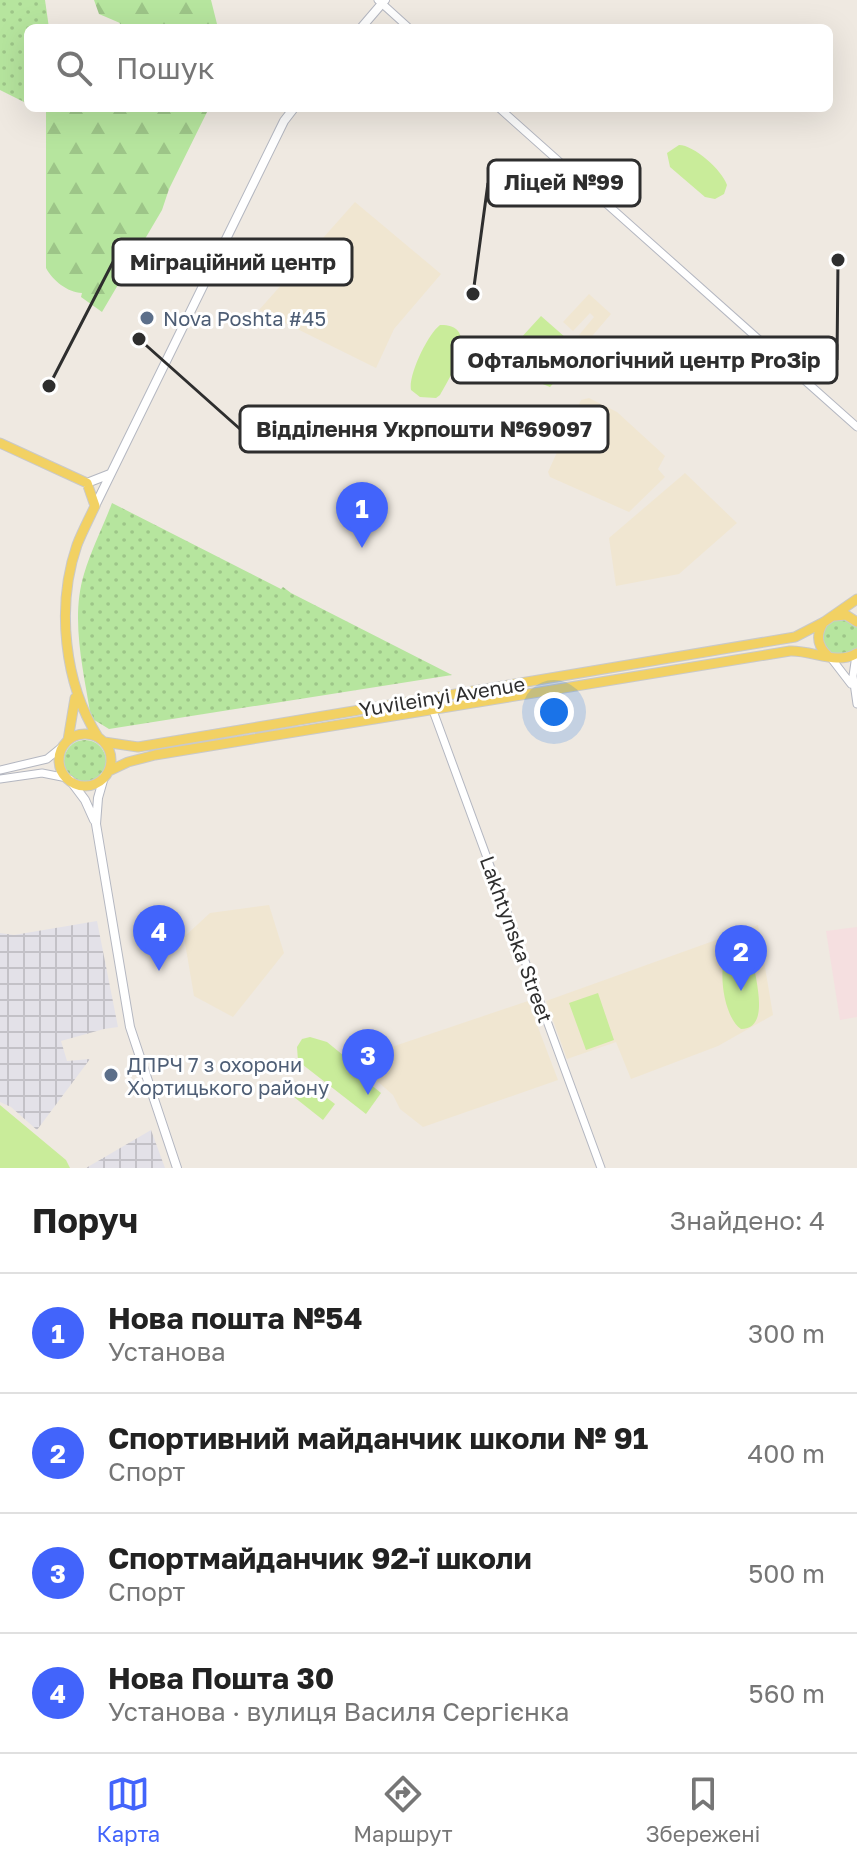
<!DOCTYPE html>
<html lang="uk">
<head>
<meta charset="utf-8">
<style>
  body { margin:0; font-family:"Golos Text",sans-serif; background:#f6f6f6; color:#222 }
  .you { position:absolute; left:554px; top:712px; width:28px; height:28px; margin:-20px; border:6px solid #fff; border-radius:50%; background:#1a73e8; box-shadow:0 0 0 12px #1a73e833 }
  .badge { display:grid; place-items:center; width:52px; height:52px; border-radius:50%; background:#4264fb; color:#fff; font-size:26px; font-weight:700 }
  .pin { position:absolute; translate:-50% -66px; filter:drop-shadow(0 2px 4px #0008) }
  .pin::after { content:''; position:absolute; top:42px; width:28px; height:24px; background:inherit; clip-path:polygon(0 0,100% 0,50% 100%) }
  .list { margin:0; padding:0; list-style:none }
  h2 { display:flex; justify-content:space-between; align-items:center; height:104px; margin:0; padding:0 32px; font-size:34px }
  h2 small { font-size:26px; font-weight:400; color:#767676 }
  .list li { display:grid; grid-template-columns:52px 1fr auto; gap:24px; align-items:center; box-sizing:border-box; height:120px; padding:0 32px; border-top:2px solid #e0e0e0 }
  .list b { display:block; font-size:30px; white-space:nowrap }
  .list p { margin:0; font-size:26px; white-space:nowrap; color:#767676 }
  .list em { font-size:26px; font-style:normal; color:#767676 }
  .icon { flex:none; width:44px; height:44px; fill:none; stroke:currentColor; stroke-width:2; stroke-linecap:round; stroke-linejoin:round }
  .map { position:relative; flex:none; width:857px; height:1168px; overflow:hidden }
  .search { position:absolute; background:#fff; box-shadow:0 8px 32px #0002; left:24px; right:24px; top:24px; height:88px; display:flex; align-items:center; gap:20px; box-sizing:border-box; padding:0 28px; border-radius:12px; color:#767676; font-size:30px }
  .sheet { height:584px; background:#fff }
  nav { display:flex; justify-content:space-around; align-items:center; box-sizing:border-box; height:112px; border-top:2px solid #e0e0e0; background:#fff; font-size:22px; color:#767676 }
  nav a { display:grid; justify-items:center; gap:4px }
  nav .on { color:#4264fb }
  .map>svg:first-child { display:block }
  .industrial { fill:url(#industrial-grid) }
  .education { fill:#f0e6d1 }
  .medical { fill:#f5dfe0 }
  .grass { fill:url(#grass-dots) }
  .forest { fill:url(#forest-firs) }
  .pitch { fill:#c9ec9a }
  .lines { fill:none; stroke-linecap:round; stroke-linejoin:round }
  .tertiary-casing { stroke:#b4b7c1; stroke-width:9 }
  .secondary-casing { stroke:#b4b7c1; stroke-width:10 }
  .primary-casing { stroke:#c9c9c9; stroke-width:11 }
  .tertiary { stroke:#fff; stroke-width:7 }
  .secondary { stroke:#fff; stroke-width:8 }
  .primary { stroke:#f2d163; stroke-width:9 }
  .service-dot { fill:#5c6f8a; stroke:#fff; stroke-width:3 }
  .labels { text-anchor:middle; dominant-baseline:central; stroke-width:6; stroke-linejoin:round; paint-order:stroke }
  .service-label { font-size:20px; fill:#4e5e75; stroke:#fff; text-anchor:start }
  .street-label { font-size:20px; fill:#2e2e2e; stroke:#fff }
  .leader { fill:none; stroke:#2e2e2e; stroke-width:3 }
  .callout-dot { fill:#2e2e2e; stroke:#fff; stroke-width:3 }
  .callout { fill:#fff; stroke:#2e2e2e; stroke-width:3 }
  .callout-label { font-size:22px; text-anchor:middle; font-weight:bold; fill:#2e2e2e }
</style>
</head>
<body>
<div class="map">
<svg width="857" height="1168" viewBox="0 0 857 1168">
  <defs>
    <pattern id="industrial-grid" width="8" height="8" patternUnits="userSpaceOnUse" patternTransform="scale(2)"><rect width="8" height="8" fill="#e3e1e8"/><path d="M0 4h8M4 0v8" fill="none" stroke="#c3c1c7"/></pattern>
    <pattern id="grass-dots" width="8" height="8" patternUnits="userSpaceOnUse" patternTransform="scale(2)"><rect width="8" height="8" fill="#b6e59e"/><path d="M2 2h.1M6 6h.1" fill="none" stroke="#9dc588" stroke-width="1.8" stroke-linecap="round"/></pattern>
    <pattern id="forest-firs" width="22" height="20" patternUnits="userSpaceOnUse" patternTransform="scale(2)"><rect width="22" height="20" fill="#b6e59e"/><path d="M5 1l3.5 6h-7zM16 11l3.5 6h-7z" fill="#9dc588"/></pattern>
  </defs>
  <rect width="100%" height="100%" fill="#efe9e1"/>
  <path class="industrial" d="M97,921L118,1027L104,1029L61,1041L67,1061L90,1059L37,1130L11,1107L0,1102V933L14,935Z
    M151,1130L165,1168H86Z"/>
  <path class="education" d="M355,202L441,274L394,329L376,368L259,310Z
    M589,294L611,314L587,342L579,335L594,317L590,313L573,331L563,322Z
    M589,398L617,412L665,456L658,469L665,477L629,512L550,477L548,472L581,400Z
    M685,473L737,523L679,574L616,586L609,538Z
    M269,905L284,953L233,1017L194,996L184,937L210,913Z
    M758,925L773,1015L718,1046L631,1079L616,1042L567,1059L546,1001Z
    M528,1001L558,1080L423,1127L400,1109L393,1095L353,1060Z"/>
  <path class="medical" d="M857,927V1017L840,1020L826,931Z"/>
  <path class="grass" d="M0,0H45L49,28H28V104L0,90Z
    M112,503L281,589L283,587L291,593L452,675L109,729L91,718C84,672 70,620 84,574C91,550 103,527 112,503Z
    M843,617L857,624V650L849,656L829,654C817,636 822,622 843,617Z
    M64 761a21 21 0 1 1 42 0a21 21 0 1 1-42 0Z"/>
  <path class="forest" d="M94,0H211L218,28H118L120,23L99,14Z
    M46,108H209L169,189L162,210L102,312L81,297L82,293C67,292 53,281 46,268Z"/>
  <path class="pitch" d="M679,145C694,145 722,170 727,185L724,194L715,199L705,197L670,167L667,153Z
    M541,316L582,352L550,387L496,365Z
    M440,325C482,324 451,376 440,395L436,398L420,397L411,390C408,375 428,334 440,325Z
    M735,951L744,953L753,960C755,979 771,1029 741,1029C724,1018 717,970 727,953Z
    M598,993L614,1040L586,1050L569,1003Z
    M310,1037L327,1042L360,1069L364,1079L381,1093L366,1114L298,1061L297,1047L302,1039Z
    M306,1082L335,1104L323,1120L294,1097Z
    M0,1105L66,1160L70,1168H0Z"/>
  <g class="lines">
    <defs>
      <path id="tertiary" d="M378,0L409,28
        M499,108L857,427
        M856,655L853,676L857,704
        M831,658L851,684
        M432,708L601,1168
        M0,770L47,759L63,746
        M0,779L42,773L67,778"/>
      <path id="secondary" d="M361,28L385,0
        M87,483L110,474
        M95,506L284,121L294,108
        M104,777L98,798L96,824L130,1027L177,1168
        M70,780L85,800L94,820"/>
      <path id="primary" d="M0,443L87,483L95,506C89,519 82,532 77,545C56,606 64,683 98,737
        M835,616L846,615L857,622
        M823,623C816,635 817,645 827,655
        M59 760a26 26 0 1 1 52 0a26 26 0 1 1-52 0Z
        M68,740L75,698
        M104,742L138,747L795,637L824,622L857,599
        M109,771L128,762L155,755L790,651C813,650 837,666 857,653"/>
    </defs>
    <use href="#tertiary" class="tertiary-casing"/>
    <use href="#secondary" class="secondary-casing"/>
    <use href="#primary" class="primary-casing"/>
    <use href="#tertiary" class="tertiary"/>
    <use href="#secondary" class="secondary"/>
    <use href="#primary" class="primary"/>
  </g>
  <g class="service-dot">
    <circle cx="147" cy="318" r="8"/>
    <circle cx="111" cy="1075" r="8"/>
  </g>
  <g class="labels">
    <g class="service-label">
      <text x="163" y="318">Nova Poshta #45</text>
      <text x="127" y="1064">ДПРЧ 7 з охорони<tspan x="127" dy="23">Хортицького району</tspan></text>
    </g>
    <g class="street-label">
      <text transform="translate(442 696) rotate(-9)">Yuvileinyi Avenue</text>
      <text transform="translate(517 939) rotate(70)">Lakhtynska Street</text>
    </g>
  </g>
  <path class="leader" d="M473 294L488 183M49 386L113 262M838 260L837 360M139 339L240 429"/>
  <g class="callout-dot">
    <circle cx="473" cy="294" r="8"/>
    <circle cx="49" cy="386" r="8"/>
    <circle cx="838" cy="260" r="8"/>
    <circle cx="139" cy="339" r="8"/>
  </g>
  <g class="callout">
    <rect x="488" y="160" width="152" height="46" rx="8"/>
    <rect x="113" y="239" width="239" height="46" rx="8"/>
    <rect x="452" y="337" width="385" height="46" rx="8"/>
    <rect x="240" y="406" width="368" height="46" rx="8"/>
  </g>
  <g class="callout-label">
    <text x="564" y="190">Ліцей №99</text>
    <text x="233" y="270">Міграційний центр</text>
    <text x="644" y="368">Офтальмологічний центр ProЗір</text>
    <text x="424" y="437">Відділення Укрпошти №69097</text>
  </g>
</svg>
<div class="you"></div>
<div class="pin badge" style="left:362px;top:548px">1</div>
<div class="pin badge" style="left:741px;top:991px">2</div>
<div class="pin badge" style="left:368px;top:1095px">3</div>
<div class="pin badge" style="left:159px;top:971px">4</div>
<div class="search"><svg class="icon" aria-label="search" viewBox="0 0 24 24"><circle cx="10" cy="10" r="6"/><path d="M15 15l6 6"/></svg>Пошук</div>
</div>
<section class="sheet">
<h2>Поруч<small>Знайдено: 4</small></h2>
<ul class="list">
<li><span class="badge">1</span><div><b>Нова пошта №54</b><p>Установа</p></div><em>300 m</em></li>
<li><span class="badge">2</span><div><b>Спортивний майданчик школи № 91</b><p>Спорт</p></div><em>400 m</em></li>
<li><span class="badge">3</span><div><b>Спортмайданчик 92-ї школи</b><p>Спорт</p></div><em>500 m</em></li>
<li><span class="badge">4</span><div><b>Нова Пошта 30</b><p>Установа · вулиця Василя Сергієнка</p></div><em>560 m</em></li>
</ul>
</section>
<nav>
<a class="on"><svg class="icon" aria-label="map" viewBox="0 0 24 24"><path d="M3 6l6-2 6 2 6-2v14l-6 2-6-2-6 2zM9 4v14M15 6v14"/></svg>Карта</a>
<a><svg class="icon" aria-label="directions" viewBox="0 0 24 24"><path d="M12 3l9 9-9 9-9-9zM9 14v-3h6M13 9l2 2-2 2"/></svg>Маршрут</a>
<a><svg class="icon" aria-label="saved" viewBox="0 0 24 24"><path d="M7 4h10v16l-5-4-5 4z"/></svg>Збережені</a>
</nav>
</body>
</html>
